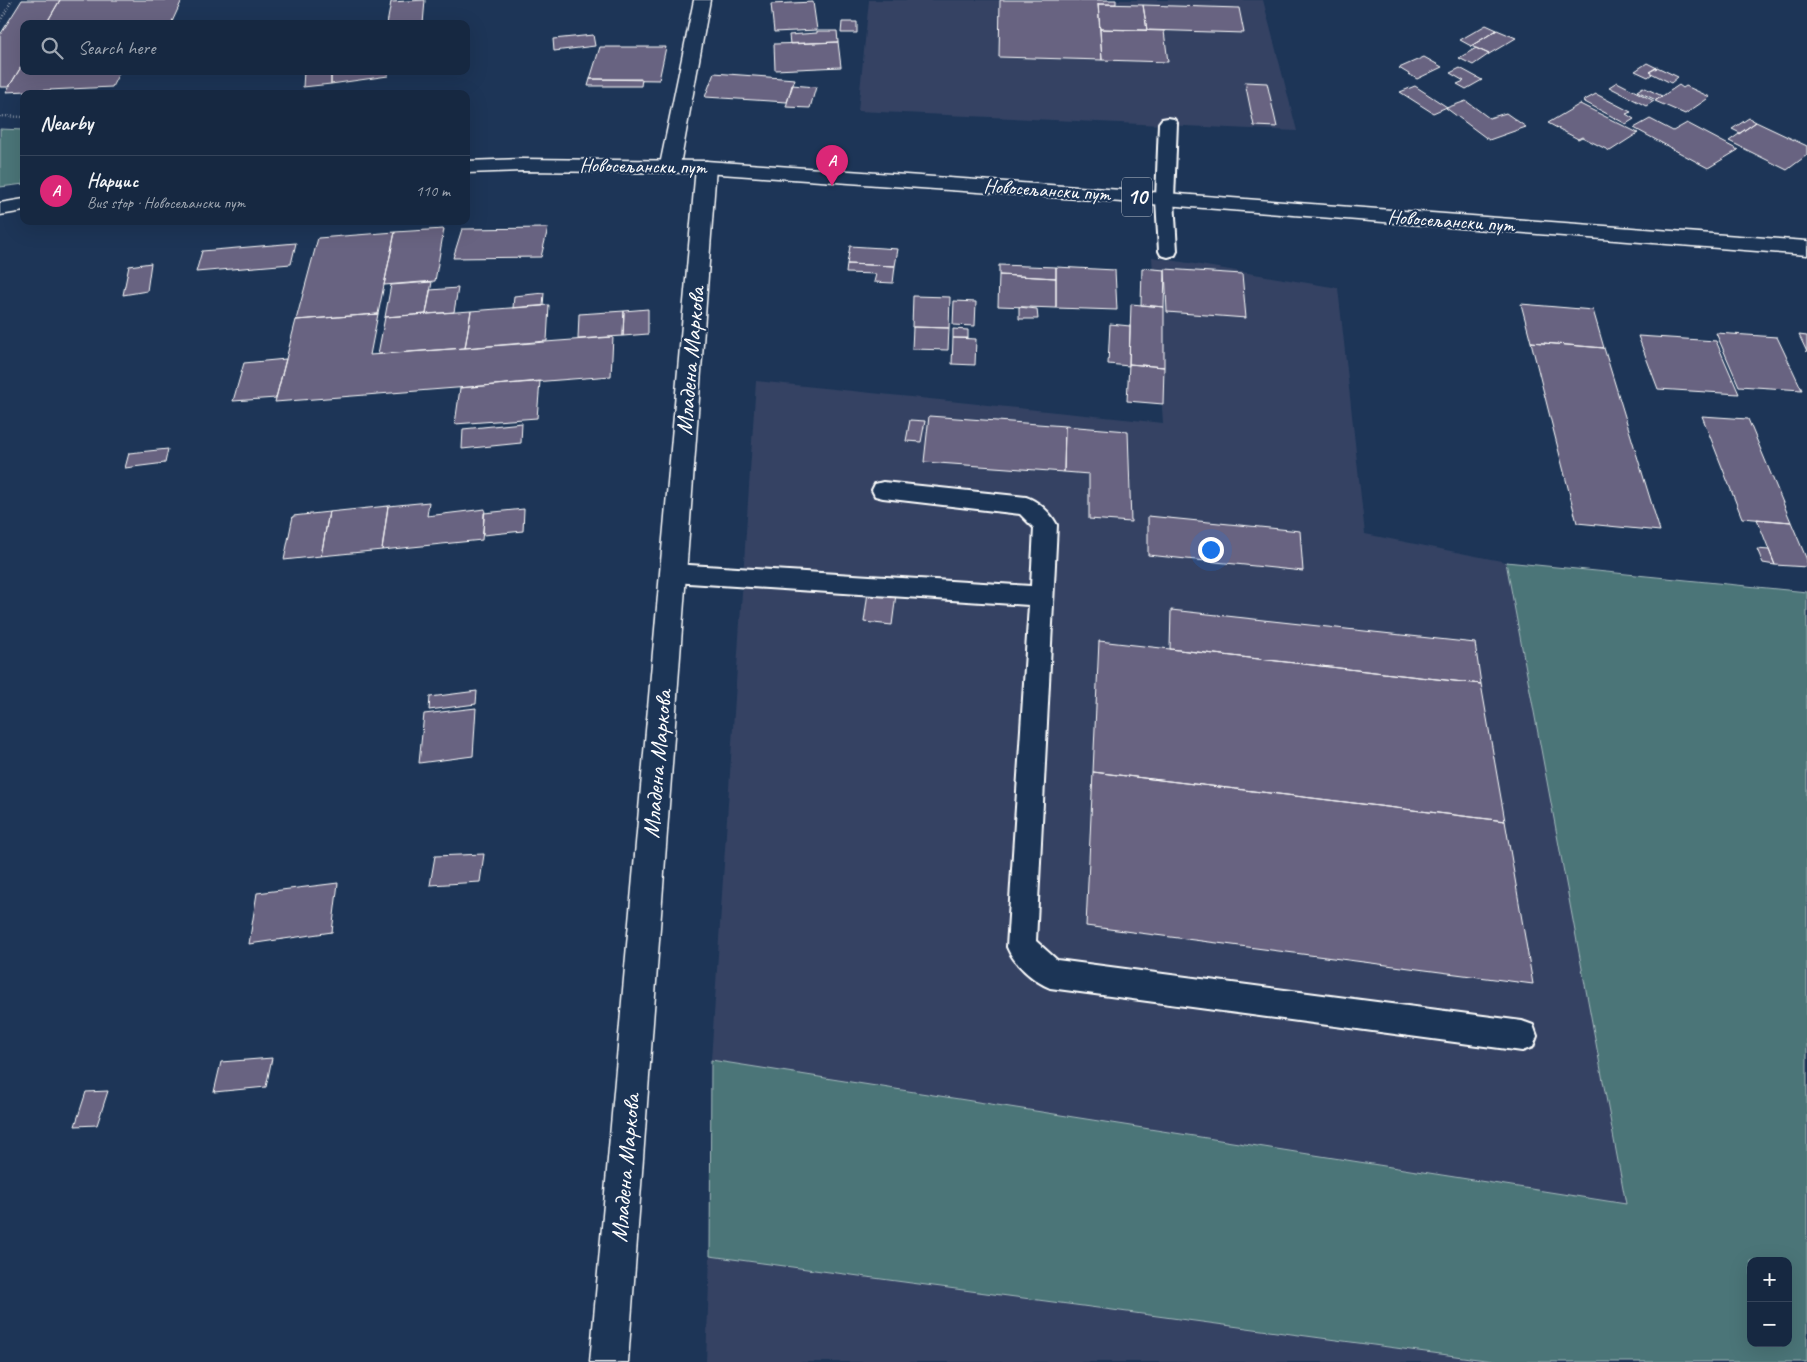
<!DOCTYPE html>
<html lang="en">
<head>
<meta charset="utf-8">
<style>
  body { margin:0; font-family:Caveat,sans-serif; background:#1f3048; color:#f1f3f6 }
  .controls { position:absolute; right:15px; bottom:15px; display:grid; overflow:hidden; border-radius:10px; box-shadow:0 5px 20px #0002 }
  .controls button { width:45px; height:45px; display:grid; place-items:center; padding:0; border:0; border-bottom:1px solid #35445a; background:#162841; color:#f1f3f6; font:25px sans-serif }
  .you { position:absolute; left:1210px; top:549px; width:18px; height:18px; margin:-12px; border:4px solid #fff; border-radius:50%; background:#1a73e8; box-shadow:0 0 0 8px #1a73e833 }
  .badge { display:grid; place-items:center; width:32px; height:32px; border-radius:50%; background:#db2777; color:#fff; font-size:16px; font-weight:700 }
  .pin { position:absolute; translate:-50% -41px; filter:drop-shadow(0 1px 2px #0008) }
  .pin::after { content:''; position:absolute; top:26px; width:18px; height:15px; background:inherit; clip-path:polygon(0 0,100% 0,50% 100%) }
  .list { margin:0; padding:0; list-style:none }
  h2 { display:flex; justify-content:space-between; align-items:center; height:65px; margin:0; padding:0 20px; font-size:21px }
  h2 small { font-size:16px; font-weight:400; color:#9ea6b1 }
  .list li { display:grid; grid-template-columns:32px 1fr auto; gap:15px; align-items:center; box-sizing:border-box; height:70px; padding:0 20px; border-top:1px solid #35445a }
  .list b { display:block; font-size:19px; white-space:nowrap }
  .list p { margin:0; font-size:16px; white-space:nowrap; color:#9ea6b1 }
  .list em { font-size:16px; font-style:normal; color:#9ea6b1 }
  .icon { flex:none; width:28px; height:28px; fill:none; stroke:currentColor; stroke-width:2; stroke-linecap:round; stroke-linejoin:round }
  .map { position:relative; flex:none; width:1807px; height:1362px; overflow:hidden }
  .search { position:absolute; background:#162841; box-shadow:0 5px 20px #0002; left:20px; top:20px; width:450px; height:55px; display:flex; align-items:center; gap:12px; box-sizing:border-box; padding:0 18px; border-radius:10px; color:#9ea6b1; font-size:19px }
  .panel { position:absolute; background:#162841; box-shadow:0 5px 20px #0002; left:20px; top:90px; width:450px; height:135px; border-radius:10px }
  .map>svg:first-child { display:block }
  .built { fill:#344364 }
  .green { fill:#4b7478; stroke:#a5babc; fill-rule:evenodd }
  .building { fill:#686481; stroke:#fff }
  .lines { fill:none; stroke-linecap:round; stroke-linejoin:round }
  .service-casing { stroke:#fff; stroke-width:4 }
  .minor-casing { stroke:#fff; stroke-width:3 }
  .primary-casing { stroke:#fff; stroke-width:3 }
  .path { stroke:#fff; stroke-width:2.5; stroke-dasharray:0.5 2.5; stroke-linecap:butt }
  .service { fill:#1d3557; fill-rule:evenodd }
  .minor { fill:#1d3557; fill-rule:evenodd }
  .primary { fill:#1d3557; fill-rule:evenodd }
  .labels { text-anchor:middle; dominant-baseline:central; stroke-width:4.5; stroke-linejoin:round; paint-order:stroke }
  .far-street-label { font-size:20px; fill:#fff; stroke:#1d3557 }
  .shield { fill:#1d3557; stroke:#bbc2cd; stroke-width:1 }
  .shield-label { font-size:22px; font-weight:bold; fill:#fff }
  .street-label { font-size:24px; fill:#fff; stroke:#1d3557 }
</style>
</head>
<body>
<div class="map">
<svg width="1807" height="1362" viewBox="0 0 1807 1362">
  <rect width="100%" height="100%" fill="#1d3557"/>
  <filter id="ink" filterUnits="userSpaceOnUse"><feTurbulence type="fractalNoise" baseFrequency=".02" numOctaves="2"/><feDisplacementMap in="SourceGraphic" scale="10" xChannelSelector="R" yChannelSelector="G"/><feConvolveMatrix kernelMatrix="1 2 1 2 8 2 1 2 1" color-interpolation-filters="sRGB"/></filter>
  <g filter="url(#ink)">
    <path class="built" d="M869,0H1263L1297,131L858,111Z
      M1152,257L1338,288L1365,534L1506,562L1626,1204L711,1060L756,381L1163,423Z
      M710,1256L1500,1362H706Z"/>
    <path class="green" d="M0,129L24,130V184L0,187Z
      M1506,562L1807,592V1362H1500L710,1256L711,1060L1626,1204ZM1751,1261H1788V1343H1751Z"/>
    <path class="building" d="M22,0H60L46,24H24V62L9,87H0V35Z
      M60,0H182L171,24H46Z
      M425,0L423,24H387L391,2Z
      M1000,0H1116V4H1098L1102,60L999,57Z
      M813,2L817,30L774,32L771,4Z
      M1098,4L1143,5L1147,30L1100,29Z
      M1143,5L1239,8L1244,33L1147,30Z
      M842,22H857V33H841Z
      M1486,25L1497,30L1471,46L1460,40Z
      M1100,29L1164,31L1168,62L1102,60Z
      M1497,30L1516,38L1489,54L1471,46Z
      M817,31H837L838,42L790,44L789,35L817,33Z
      M593,35L595,46L554,51L553,39Z
      M838,42L841,67L775,70L774,44Z
      M600,47H666L659,80L590,79Z
      M1476,48L1489,54L1473,65L1459,58Z
      M1424,57L1442,67L1417,79L1399,68Z
      M24,62V71H120L112,87L6,92Z
      M1647,63L1657,68L1649,72L1652,74L1648,77L1635,71Z
      M1657,67L1678,77L1671,83L1649,72Z
      M1460,68L1482,80L1466,89L1457,84L1464,81L1450,73Z
      M304,71H331V84L303,87Z
      M331,71H388V76L331,84Z
      M714,73L795,79L787,102L705,97Z
      M590,79H642L641,86H588Z
      M1245,82L1267,83L1277,127L1254,126Z
      M1617,82L1654,101L1646,106L1609,87Z
      M792,85L816,87L810,108L786,107Z
      M1679,85L1683,88L1686,86L1710,97L1685,114L1655,101Z
      M1415,86L1447,107L1433,113L1400,92Z
      M1643,87L1662,96L1656,100L1637,91Z
      M1596,94L1631,112L1626,114L1634,119L1626,124L1583,101Z
      M1466,101L1489,118L1506,113L1526,127L1489,140L1446,108Z
      M1580,104L1638,133L1610,151L1582,137L1578,139L1548,123Z
      M1749,118L1756,122L1740,133L1732,129Z
      M1650,119L1673,131L1687,123L1738,150L1708,168L1634,128Z
      M1756,122L1807,146V155L1787,170L1729,141Z
      M548,228L541,257L453,258L462,229Z
      M444,229L435,281L384,285L395,232Z
      M395,232L378,314L296,320L318,238Z
      M296,243L291,264L196,272L202,251Z
      M850,246L898,249L895,266L847,264Z
      M151,263L147,291L123,295L129,266Z
      M847,264L895,266L893,283L874,282L876,274L846,273Z
      M999,265L1056,267V278L999,275Z
      M1056,267L1115,270L1117,310L1056,308Z
      M1142,268L1165,270L1164,307L1141,305Z
      M1165,269L1242,274L1246,318L1167,312Z
      M999,275L1056,278V308L998,306Z
      M432,282L426,314L385,317L391,285Z
      M458,288L454,312L426,314L430,290Z
      M544,293L543,306L513,308L514,296Z
      M913,296L950,297L949,328L912,327Z
      M954,301L976,302L975,326L953,325Z
      M1131,304L1164,307V367L1129,364Z
      M1521,304L1593,310L1604,348L1531,342Z
      M549,305L547,341L465,348L471,311Z
      M1019,307L1037,309L1038,319H1019Z
      M648,309V334L623,336L624,311Z
      M471,311L465,348L378,354L385,317Z
      M624,311L623,336L578,339L579,314Z
      M378,314L370,355L613,337L611,376L275,402L296,320Z
      M1110,324L1130,326L1129,366L1108,364Z
      M913,327L949,328L948,350L912,349Z
      M953,329L968,330V338H953Z
      M1716,333L1777,337L1802,390L1739,386Z
      M1799,335L1807,336V352Z
      M1638,336L1716,341L1739,394L1658,389Z
      M953,338L976,339L975,365L952,364Z
      M1531,342L1604,348L1660,531L1577,523Z
      M286,359L276,398L233,401L244,363Z
      M1129,364L1164,367L1163,404L1127,401Z
      M540,381L537,418L455,424L460,388Z
      M929,416L1065,426L1064,472L924,462Z
      M1702,416L1748,419L1791,522L1742,518Z
      M910,420L925,421L921,442L906,441Z
      M522,423L521,443L462,449L463,429Z
      M1065,426L1128,431L1131,522L1089,519V474L1064,472Z
      M168,449L165,463L125,468L129,453Z
      M429,502L427,516L485,509L482,540L382,550L388,506Z
      M388,506L382,550L321,556L329,512Z
      M524,509L523,531L483,535L484,513Z
      M329,512L321,556L284,560L293,516Z
      M1148,516L1300,531L1303,571L1148,555Z
      M1757,519L1791,522L1807,560V567L1775,565Z
      M1757,549L1769,550L1775,565L1763,563Z
      M868,592L896,594L892,625L864,622Z
      M1171,610L1475,643L1481,684L1170,649Z
      M1099,641L1481,684L1505,821L1093,772Z
      M477,691L476,704L429,710L430,697Z
      M476,708L473,756L419,763L424,714Z
      M1093,772L1505,821L1533,984L1086,926Z
      M484,854L480,882L430,885L435,856Z
      M338,883L332,932L249,944L257,893Z
      M272,1058L266,1087L214,1092L221,1062Z
      M108,1091L97,1125L75,1126L86,1092Z"/>
    <g class="lines">
      <defs>
        <path id="service" d="M1168,118L1174,119L1177,123L1174,199L1177,251L1175,255L1168,257L1161,255L1159,251L1156,199L1159,123L1162,119Z
          M883,482L1026,497C1038,501 1051,513 1057,525L1036,941L1057,960L1522,1021L1533,1025L1537,1036L1533,1047L1522,1051L1050,988C1033,981 1014,964 1007,947L1029,605L673,582L665,580L661,573L665,566L673,564L1031,586L1034,528L1020,514L883,498L875,496L872,490L875,484Z"/>
        <path id="minor" d="M694,0H710L680,165L677,169L670,171L663,169L660,165Z
          M706,161L713,163L716,167L628,1362H590L696,167L699,163Z"/>
        <path id="primary" d="M522,159L706,161L1165,193L1807,241V255L1165,205L706,173L522,171L466,173V161Z
          M24,199V211L0,215V203Z"/>
      </defs>
      <use href="#service" class="service-casing"/>
      <use href="#minor" class="minor-casing"/>
      <use href="#primary" class="primary-casing"/>
      <path class="path" d="M0,21L12,0
        M0,116L24,117"/>
      <use href="#service" class="service"/>
      <use href="#minor" class="minor"/>
      <use href="#primary" class="primary"/>
    </g>
  </g>
  <g class="labels">
    <g class="far-street-label">
      <text transform="translate(643 166) rotate(1)">Новосељански пут</text>
      <text transform="translate(1047 190) rotate(4)">Новосељански пут</text>
      <text transform="translate(1451 221) rotate(4)">Новосељански пут</text>
    </g>
    <rect class="shield" x="1122" y="177.5" width="30" height="39" rx="4"/>
    <g class="shield-label">
      <text x="1137" y="197">10</text>
    </g>
    <g class="street-label">
      <text transform="translate(690 361) rotate(-85)">Младена Маркова</text>
      <text transform="translate(657 764) rotate(-85)">Младена Маркова</text>
      <text transform="translate(625 1168) rotate(-85)">Младена Маркова</text>
    </g>
  </g>
</svg>
<div class="controls">
<button>+</button>
<button>−</button>
</div>
<div class="you"></div>
<div class="pin badge" style="left:832px;top:186px">A</div>
<div class="search"><svg class="icon" aria-label="search" viewBox="0 0 24 24"><circle cx="10" cy="10" r="6"/><path d="M15 15l6 6"/></svg>Search here</div>
<section class="panel">
<h2>Nearby<small></small></h2>
<ul class="list">
<li><span class="badge">A</span><div><b>Нарцис</b><p>Bus stop · Новосељански пут</p></div><em>110 m</em></li>
</ul>
</section>
</div>
</body>
</html>
